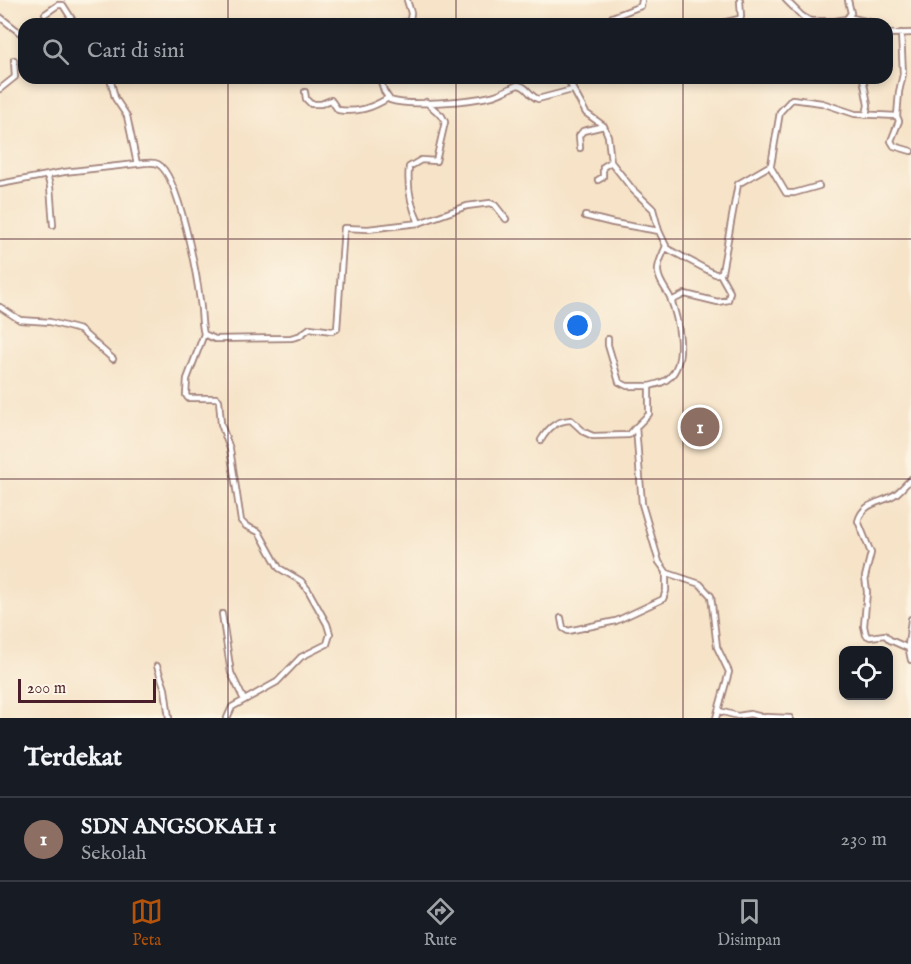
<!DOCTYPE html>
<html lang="id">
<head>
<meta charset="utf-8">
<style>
  body { margin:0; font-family:"IM FELL English",serif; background:#20242c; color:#f1f3f6 }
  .controls { position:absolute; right:18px; bottom:18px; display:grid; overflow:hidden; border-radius:12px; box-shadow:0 3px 9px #0003 }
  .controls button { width:54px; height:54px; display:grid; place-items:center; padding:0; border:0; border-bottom:2px solid #363941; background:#171b24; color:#f1f3f6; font:30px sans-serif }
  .scale { position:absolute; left:18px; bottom:15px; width:138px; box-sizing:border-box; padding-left:6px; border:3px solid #4a1f2b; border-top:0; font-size:16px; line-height:21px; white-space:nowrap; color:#4a1f2b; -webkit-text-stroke:4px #fcf5e5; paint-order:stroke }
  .you { position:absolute; left:578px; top:326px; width:21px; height:21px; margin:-15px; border:4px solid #fff; border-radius:50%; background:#1a73e8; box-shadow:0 0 0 9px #1a73e833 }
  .badge { display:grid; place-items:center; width:39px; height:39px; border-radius:50%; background:#b45309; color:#fff; font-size:20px; font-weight:700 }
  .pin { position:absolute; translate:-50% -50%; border:3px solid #fff; box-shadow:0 2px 6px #0006 }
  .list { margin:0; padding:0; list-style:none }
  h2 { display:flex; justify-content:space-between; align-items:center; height:78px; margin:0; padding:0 24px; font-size:26px }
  h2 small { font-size:20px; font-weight:400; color:#9ea1a6 }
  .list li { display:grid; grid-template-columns:39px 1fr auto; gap:18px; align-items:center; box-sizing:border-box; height:84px; padding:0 24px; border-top:2px solid #363941 }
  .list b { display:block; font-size:22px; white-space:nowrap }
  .list p { margin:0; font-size:20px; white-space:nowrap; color:#9ea1a6 }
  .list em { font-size:20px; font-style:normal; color:#9ea1a6 }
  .icon { flex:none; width:33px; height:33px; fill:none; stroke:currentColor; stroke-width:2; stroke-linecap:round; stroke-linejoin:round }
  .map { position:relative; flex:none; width:911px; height:718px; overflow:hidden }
  .search { position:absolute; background:#171b24; box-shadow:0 3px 9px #0003; left:18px; right:18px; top:18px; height:66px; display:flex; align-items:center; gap:15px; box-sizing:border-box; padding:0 21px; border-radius:18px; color:#9ea1a6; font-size:22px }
  .sheet { height:162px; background:#171b24 }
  nav { display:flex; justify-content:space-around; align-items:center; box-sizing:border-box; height:84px; border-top:2px solid #363941; background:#171b24; font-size:16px; color:#9ea1a6 }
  nav a { display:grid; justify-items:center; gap:3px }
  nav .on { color:#b45309 }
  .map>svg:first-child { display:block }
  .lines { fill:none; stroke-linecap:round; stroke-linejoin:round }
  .street-casing { stroke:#a0817a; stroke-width:8 }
  .street { stroke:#fff; stroke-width:4.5 }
  .grid { fill:none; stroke:#4a1f2b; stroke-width:1.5; stroke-opacity:0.55 }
</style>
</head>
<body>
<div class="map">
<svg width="911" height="718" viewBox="0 0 911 718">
  <rect width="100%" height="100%" fill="#fcf5e5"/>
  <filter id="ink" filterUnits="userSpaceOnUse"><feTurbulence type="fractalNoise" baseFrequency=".0167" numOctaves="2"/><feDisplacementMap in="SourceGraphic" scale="12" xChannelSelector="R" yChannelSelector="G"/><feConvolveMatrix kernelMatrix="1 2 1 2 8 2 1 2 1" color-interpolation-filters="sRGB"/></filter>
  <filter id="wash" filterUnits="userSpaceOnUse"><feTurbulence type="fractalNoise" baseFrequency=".008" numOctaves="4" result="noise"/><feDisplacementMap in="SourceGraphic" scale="24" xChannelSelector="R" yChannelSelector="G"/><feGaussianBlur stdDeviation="1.35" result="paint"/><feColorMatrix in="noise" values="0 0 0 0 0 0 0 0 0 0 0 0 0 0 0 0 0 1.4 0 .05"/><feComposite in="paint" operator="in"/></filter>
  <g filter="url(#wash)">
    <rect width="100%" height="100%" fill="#f6e3c8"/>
  </g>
  <g filter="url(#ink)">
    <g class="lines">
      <defs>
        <path id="street" d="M786,0L802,16L810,21H835L846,19L847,24
          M848,0L851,13L848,17
          M45,14L58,5H63L75,24
          M0,17L24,36
          M848,17L878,24
          M393,24L406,22L410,20L411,13L407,0
          M609,24L612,17L641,6L642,0
          M718,24L739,19L741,17L740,0
          M887,34L911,33
          M110,78L115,98L127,116L137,164
          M380,78L384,91L390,100C409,107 471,101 492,96C501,94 509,88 518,85C528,86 529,96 538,99L572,90
          M567,78L586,113L604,126L608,136L611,162L633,190L653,209L659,231L666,246C663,254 657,263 658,272C659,282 666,289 670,297C678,318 688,360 670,377C664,383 657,384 649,386V414L636,427L642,504L659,562L667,573L700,584L711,596L717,647L729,672L716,718
          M863,78L868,105L866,115
          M0,89L15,77L14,60
          M305,92L306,99L311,104H321L331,100L338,110C357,113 372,108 388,98
          M897,116L899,92L903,74L901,33
          M580,148L579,136L583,131L604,126
          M770,166L786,193H794L819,186
          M47,175L50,186L53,225
          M598,180L603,177V167L611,162
          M0,184L64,172L145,163C149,163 154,162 158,164C179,175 197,277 200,301C202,312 201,323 204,334L215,339L291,338L299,336L310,328L332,331L337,329L344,228L368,229L419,223L467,206L490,203L495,205L506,219
          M585,216L613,223L659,231
          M419,223C411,206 407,186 409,167L421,160L436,161L445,122L442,116L426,102
          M666,248L715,274H718L722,272L738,184L771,165L780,112L792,99L822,103L855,114L897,116L899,121L891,141L894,146L911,151
          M671,301L685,294L718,302L728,300L730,292L720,274
          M0,307L20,320L50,322L80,330L113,359
          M204,334L187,379L186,395L188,398H216L219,400L221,424L230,449L241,521L246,526L259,532L279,568L301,581L308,590L327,624L330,634L327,644L301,657L277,682L232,707L227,718
          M608,339V345L619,382L627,386H649
          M541,440C549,427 556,421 571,420L584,432L593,436L629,435L635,428
          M222,614L231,673L244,700
          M561,618L563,628L568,631L616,621L663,599L666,591V572
          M911,619L908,646L911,660
          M908,648L890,640L885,635L870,637L866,635L864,626L867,592L865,577L871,553L858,521C864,500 883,504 897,493C902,489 906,484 911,479
          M157,666L165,689L169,718
          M719,711L738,716L750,714L766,718
          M766,717L790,718"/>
      </defs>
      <use href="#street" class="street-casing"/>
      <use href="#street" class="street"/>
    </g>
  </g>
  <path class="grid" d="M228,0V24M456,0V24M683,0V24M228,78V718M456,78V718M683,78V718M0,239H911M0,479H911"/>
</svg>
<div class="controls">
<button><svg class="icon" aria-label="locate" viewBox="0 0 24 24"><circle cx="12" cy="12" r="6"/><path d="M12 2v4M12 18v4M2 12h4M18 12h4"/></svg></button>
</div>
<div class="scale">200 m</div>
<div class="you"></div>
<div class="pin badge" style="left:700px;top:427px;background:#8d6e63">1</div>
<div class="search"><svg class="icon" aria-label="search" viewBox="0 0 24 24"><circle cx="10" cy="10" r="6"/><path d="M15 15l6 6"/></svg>Cari di sini</div>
</div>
<section class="sheet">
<h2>Terdekat<small></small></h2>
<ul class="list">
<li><span class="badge" style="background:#8d6e63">1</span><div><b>SDN ANGSOKAH 1</b><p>Sekolah</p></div><em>230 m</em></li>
</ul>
</section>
<nav>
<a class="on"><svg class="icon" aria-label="map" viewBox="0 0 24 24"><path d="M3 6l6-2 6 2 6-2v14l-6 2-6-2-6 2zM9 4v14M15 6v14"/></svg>Peta</a>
<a><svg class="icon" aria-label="directions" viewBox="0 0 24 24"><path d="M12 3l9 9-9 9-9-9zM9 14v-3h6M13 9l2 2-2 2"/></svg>Rute</a>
<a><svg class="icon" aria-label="saved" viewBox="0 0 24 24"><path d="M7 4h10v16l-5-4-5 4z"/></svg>Disimpan</a>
</nav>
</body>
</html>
